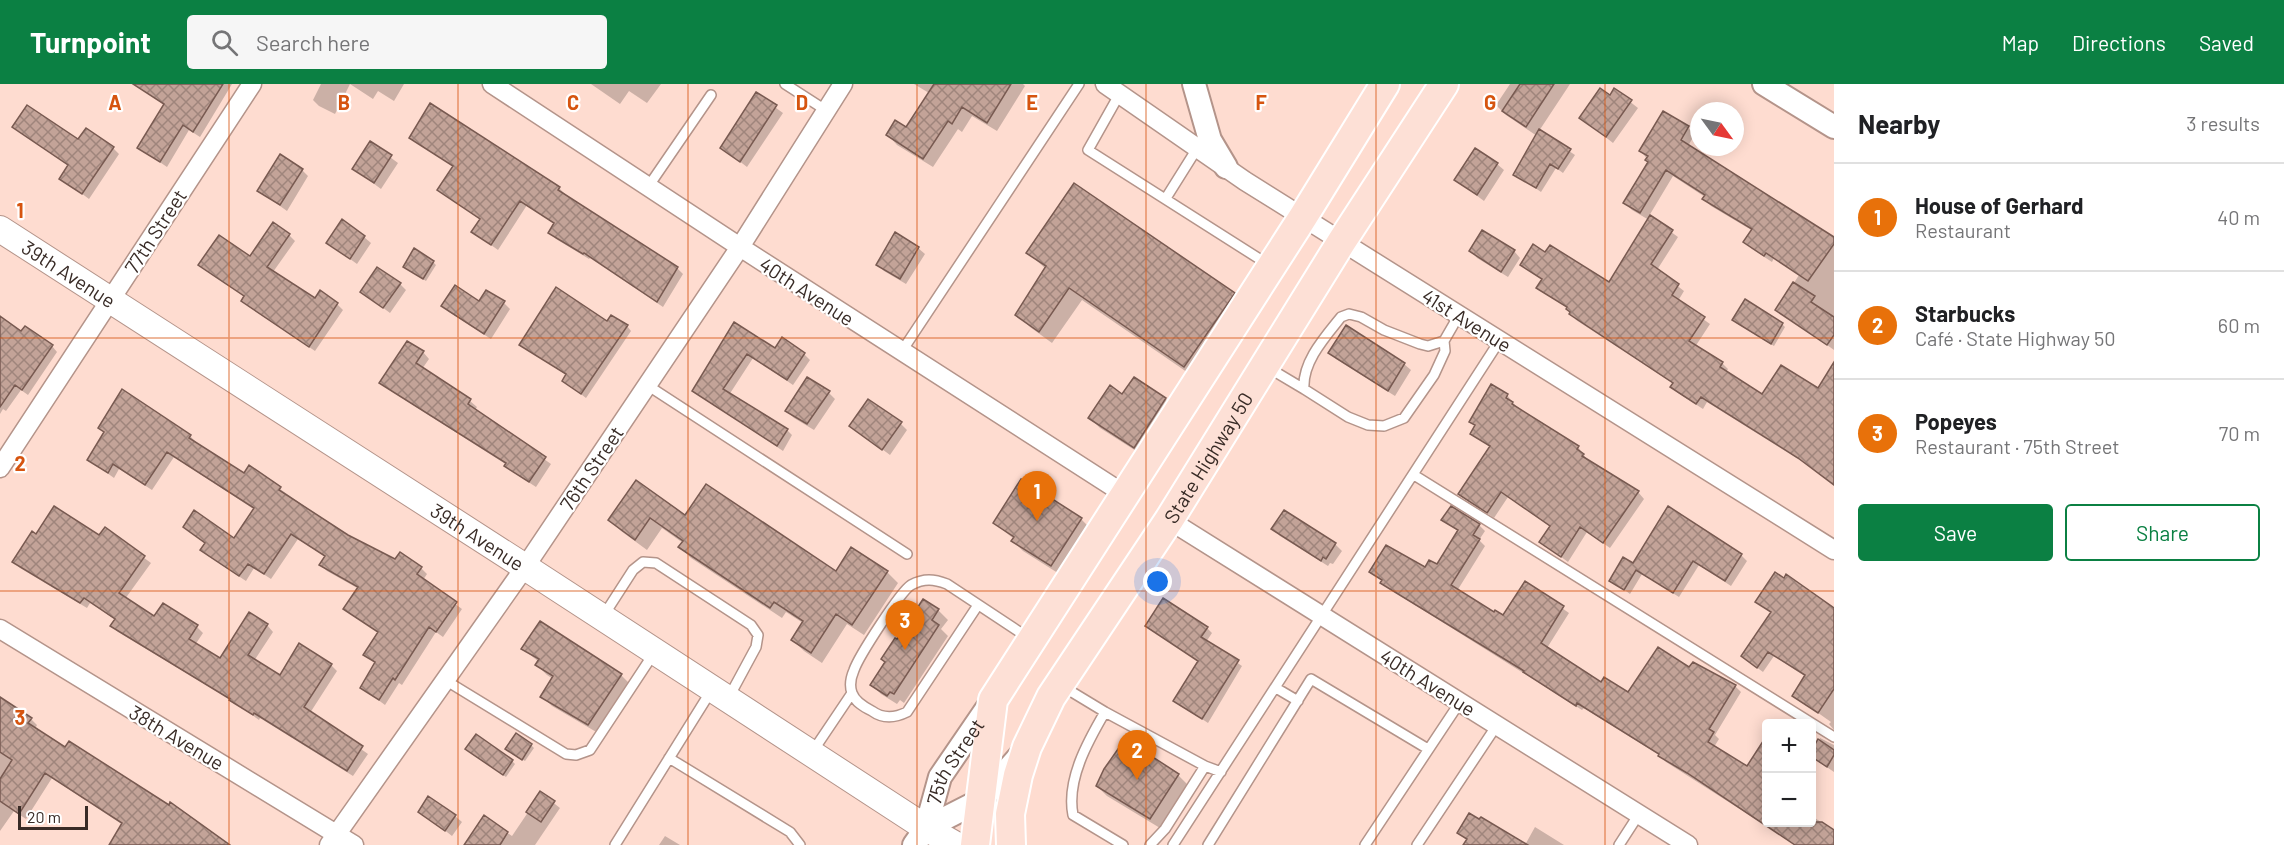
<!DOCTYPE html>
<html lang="en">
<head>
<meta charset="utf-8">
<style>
  body { margin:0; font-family:Barlow,sans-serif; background:#f6f6f6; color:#202124 }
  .controls { position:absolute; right:18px; bottom:18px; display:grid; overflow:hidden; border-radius:6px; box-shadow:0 3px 15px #0003 }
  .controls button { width:54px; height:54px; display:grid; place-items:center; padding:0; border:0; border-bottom:2px solid #e0e0e0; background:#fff; color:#202124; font:30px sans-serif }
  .compass { position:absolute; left:1690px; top:18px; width:54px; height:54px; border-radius:50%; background:#fff; box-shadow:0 3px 15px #0003; rotate:123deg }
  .scale { position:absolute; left:18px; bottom:15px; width:70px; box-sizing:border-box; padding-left:6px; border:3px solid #382b26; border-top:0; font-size:16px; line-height:21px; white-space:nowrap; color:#382b26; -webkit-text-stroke:4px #fff; paint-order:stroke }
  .you { position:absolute; left:1158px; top:498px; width:21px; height:21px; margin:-15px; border:4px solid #fff; border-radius:50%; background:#1a73e8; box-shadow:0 0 0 9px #1a73e833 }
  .badge { display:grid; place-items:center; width:39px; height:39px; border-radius:50%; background:#0b8043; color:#fff; font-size:20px; font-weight:700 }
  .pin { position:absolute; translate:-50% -50px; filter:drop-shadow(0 2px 3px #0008) }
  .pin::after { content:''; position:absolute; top:32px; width:21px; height:18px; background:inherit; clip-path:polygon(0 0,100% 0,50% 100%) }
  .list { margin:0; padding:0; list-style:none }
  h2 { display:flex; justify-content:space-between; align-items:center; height:78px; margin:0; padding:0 24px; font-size:26px }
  h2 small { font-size:20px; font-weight:400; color:#757577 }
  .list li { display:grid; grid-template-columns:39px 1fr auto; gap:18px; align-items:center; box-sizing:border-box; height:108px; padding:0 24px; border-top:2px solid #e0e0e0 }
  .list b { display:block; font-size:22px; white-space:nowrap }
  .list p { margin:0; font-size:20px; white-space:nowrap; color:#757577 }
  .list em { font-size:20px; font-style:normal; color:#757577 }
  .actions { display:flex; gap:12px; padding:18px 24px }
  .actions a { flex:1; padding:14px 0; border:2px solid #0b8043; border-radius:6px; text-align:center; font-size:21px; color:#0b8043 }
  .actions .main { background:#0b8043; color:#fff }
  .icon { flex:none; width:33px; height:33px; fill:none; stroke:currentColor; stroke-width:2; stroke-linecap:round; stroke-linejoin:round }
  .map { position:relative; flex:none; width:1834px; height:761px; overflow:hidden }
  header { display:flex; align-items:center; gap:36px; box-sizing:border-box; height:84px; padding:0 30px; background:#0b8043; color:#fff }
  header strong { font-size:28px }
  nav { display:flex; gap:33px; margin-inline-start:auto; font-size:21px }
  .search { width:420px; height:54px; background:#f6f6f6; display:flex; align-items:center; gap:15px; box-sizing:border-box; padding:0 21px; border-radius:6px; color:#757577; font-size:22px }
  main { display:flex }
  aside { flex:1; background:#fff }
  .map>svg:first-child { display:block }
  .shadow { fill:#0003 }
  .building { fill:url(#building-cross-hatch); stroke:#785a51; stroke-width:1.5 }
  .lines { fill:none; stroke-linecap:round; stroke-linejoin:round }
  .service-casing { stroke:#b4948a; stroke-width:12 }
  .minor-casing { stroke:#b4948a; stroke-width:21 }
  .tertiary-casing { stroke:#b4948a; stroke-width:26 }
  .secondary-casing { stroke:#b4948a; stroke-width:28 }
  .primary-casing { stroke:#fff; stroke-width:32 }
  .service { stroke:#fff; stroke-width:9 }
  .minor { stroke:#fff; stroke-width:18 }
  .tertiary { stroke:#fff; stroke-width:22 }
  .secondary { stroke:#fff; stroke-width:26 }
  .primary { stroke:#fde0d6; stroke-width:28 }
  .grid { fill:none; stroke:#d6540f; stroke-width:1.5; stroke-opacity:0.55 }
  .labels { text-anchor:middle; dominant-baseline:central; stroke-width:4.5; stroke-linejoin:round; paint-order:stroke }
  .street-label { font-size:20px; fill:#382b26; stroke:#fff }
  .grid-label { font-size:20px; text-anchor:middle; font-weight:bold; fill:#d6540f; stroke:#fff; stroke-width:4.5; stroke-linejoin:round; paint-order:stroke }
</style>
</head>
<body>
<header>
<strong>Turnpoint</strong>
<div class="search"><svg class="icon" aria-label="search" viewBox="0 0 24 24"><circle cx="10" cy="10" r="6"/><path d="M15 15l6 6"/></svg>Search here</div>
<nav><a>Map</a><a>Directions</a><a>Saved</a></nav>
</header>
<main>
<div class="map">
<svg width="1834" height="761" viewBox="0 0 1834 761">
  <defs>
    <pattern id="building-cross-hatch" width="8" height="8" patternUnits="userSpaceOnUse" patternTransform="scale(1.5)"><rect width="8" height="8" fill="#c3a398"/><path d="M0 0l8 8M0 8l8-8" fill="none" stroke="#9f857c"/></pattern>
  </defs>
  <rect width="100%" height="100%" fill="#fedcd0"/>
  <path class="shadow" d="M134,0H232L200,53L189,46L167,83L139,64L165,21Z
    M321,0H404L394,17L378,7L373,15L350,0L335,30L319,22L313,16Z
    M591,0H661L647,19L629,7L620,20Z
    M914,0H1023L1025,2L997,47L972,32L962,48L958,45L933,83L897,61L888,51L907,44L929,9Z
    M1510,0H1570L1539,47L1575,71L1563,89L1556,84L1541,108L1515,90L1537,52L1506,31L1496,21Z
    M1615,6L1638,24L1613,59L1581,34L1610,13Z
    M757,10L783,29L747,83L721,63Z
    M1664,29L1688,44L1695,50L1688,62L1834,156V266L1777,225L1799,191L1774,174L1772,178L1752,165L1745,158L1753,147L1711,122L1704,115L1705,113L1673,92L1649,132L1678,153L1657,186L1684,207L1678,217L1710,240L1695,263L1722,279L1728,285L1726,288L1763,312L1819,306L1834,289V401L1806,380L1707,318L1703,325L1678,309L1672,303L1674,300L1576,236L1568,224L1544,209L1538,204L1543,196L1521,180L1546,170L1609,200L1649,136L1632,126L1625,119L1650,79L1641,67Z
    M14,43L113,64L119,70L89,115L61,94L69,82Z
    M411,53L559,104L565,110L564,112L677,184L683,190L663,223L590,174L589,175L556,155L550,149L555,140L527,121L498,166L473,148L481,136L438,106L454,83Z
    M371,59L398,79L381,105L354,85Z
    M1497,80L1504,86L1484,117L1456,96Z
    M302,86L308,92L287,127L259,107Z
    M289,151L295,157L273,188L316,216L337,220L343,226L315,267L249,223L243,217L245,213L200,180L250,174Z
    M364,153L371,159L357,180L328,159Z
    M918,164L925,170L906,200L884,187L878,181Z
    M1471,167H1514L1520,174L1508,193L1477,174Z
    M1028,169L1234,210L1247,222L1197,295L1082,216L1052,259L1030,243L1017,230L1046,185Z
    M433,178L436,181L426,197L408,186Z
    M400,200L406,206L390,229L362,208Z
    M480,219H504L510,225L491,255L449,228L443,222Z
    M0,234L22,249L52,262L57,268L28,311L21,306L6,327L3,325L0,330Z
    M608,239L627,242L631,247L586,314L564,297L567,291L521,261Z
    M1736,239L1782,240L1785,243L1774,262Z
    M735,240L775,266L804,270L810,276L793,301L753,274L729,311L787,346L792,351L783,367L694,307Z
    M423,268L429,275L422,285L470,317L477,323L475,326L551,380L536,403L513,388L507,381L388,305L381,298Z
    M1330,268L1404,280L1411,286L1395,312L1336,275Z
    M807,295L829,309L835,315L814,346L794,334L787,327Z
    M1134,295L1166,315L1175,325L1144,372L1100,344L1090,334L1123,312Z
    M1507,311L1519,326L1578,363L1589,378L1638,408L1644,415L1610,464L1587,448L1568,478L1541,458L1551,443L1508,413L1494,434L1460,410L1490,363L1472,349L1476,342L1471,338Z
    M901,340L907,346L890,371L851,342Z
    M100,344L190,352L196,358L195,360L244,391L280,405L347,452L396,477L421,484L427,490L423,496L462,525L443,553L436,548L402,601L399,599L385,621L362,604L376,580L365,571L379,549L345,524L359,505L327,487L321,481L326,473L298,455L271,495L254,484L246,497L208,472L202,466L206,460L185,443L234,456L255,426L174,373L152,406L119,385L114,394L89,376L105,349Z
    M636,398L686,433L836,489L887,488L898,499L864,551L847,540L822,579L804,567L793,556L803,539L786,528L782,534L691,474L680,463L683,459L662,444L647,466L621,447L610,436Z
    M1284,428L1335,460L1342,467L1333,480L1330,479L1328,482L1280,452L1273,445Z
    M1081,435L1091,445L1061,491L1023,467L1013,457L1014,455L994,439Z
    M1443,436L1479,441L1485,447L1479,456L1485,462L1457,507L1494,530L1503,533L1526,499L1569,529L1547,564L1601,600L1628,610L1690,585L1735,602L1741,608L1715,651L1719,655L1714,663L1766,738H1812V732L1834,747V761H1796L1666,678L1659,671L1584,624L1582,626L1388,504L1383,497L1371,488L1425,486L1437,482L1459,448Z
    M105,445L151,479L125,515L155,534L197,543L203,549L195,561L220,576L267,541L273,548L254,577L280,593L331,581L337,587L310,629L368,670L353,692L260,634L259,636L231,616L118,548L112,542L116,536L90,519L87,524L20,484L14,478L36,452L100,453Z
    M1741,471L1747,477L1731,502L1699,481L1679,513L1642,490L1630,510L1611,496L1634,481Z
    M1757,518L1834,525V646L1829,640L1831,638L1794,612L1806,593L1774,572L1763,588L1748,577L1772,529Z
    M938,526L948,536L941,545L948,552L904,619L900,616L897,620L881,610L871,600L897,557Z
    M1147,542L1207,544L1212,549L1206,558L1242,582L1208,639L1175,617L1199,578Z
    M523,565L621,591L631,601L598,649L552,622L542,612L553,595L547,591L537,581L539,578Z
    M0,616L31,635L37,641L35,645L66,665L169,723L171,721L227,761H150L142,756L139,761H110L123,741L52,694L26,735L14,727L0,747Z
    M1820,654L1834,661V688L1812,673V669Z
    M1125,658L1178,691L1188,701L1160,744L1107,712L1097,702Z
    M531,661L534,664L525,677L510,668Z
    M470,668L512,677L515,680L506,693Z
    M541,709L560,724L535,761H475L470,756L484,733L512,752Z
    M420,727L455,732L462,738L452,752Z
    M1535,743L1564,761H1465L1467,757L1459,748L1525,761Z
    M665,752L680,761H659Z"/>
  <path class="building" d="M133,0H223L193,48L183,41L160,78L137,64L164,20Z
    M934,0H1011L987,39L962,23L952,40L948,37L923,75L886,51L895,36L906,43Z
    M1520,0H1554L1526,43L1502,27Z
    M1600,4L1610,11L1614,4L1632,16L1606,53L1579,34Z
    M756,8L777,21L740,78L720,64Z
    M430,19L560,103L558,106L678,183L657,218L584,169L583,170L548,149L554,139L520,117L491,161L471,148L480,135L437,106L453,82L409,54Z
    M27,21L78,55L86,44L114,63L82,110L59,95L68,81L12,43Z
    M1663,27L1689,42L1681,56L1834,153V160L1808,197L1766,169L1764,172L1743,158L1752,145L1702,115L1705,111L1666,86L1640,129L1623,119L1648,78L1645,76L1648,72L1639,67Z
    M1539,45L1571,65L1558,85L1550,80L1536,104L1513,91Z
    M370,57L392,71L374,99L352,85Z
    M1475,64L1498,79L1477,111L1454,96Z
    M280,70L303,85L280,121L257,107Z
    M1074,99L1235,209L1184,283L1069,204L1039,248L1015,231L1046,182L1026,169Z
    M1650,131L1673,146L1651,180L1679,200L1672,211L1705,233L1689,257L1723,278L1720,283L1762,310L1781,281L1818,304L1834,278V401L1798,374L1701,313L1696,320L1670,303L1673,299L1569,230L1570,228L1566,225L1567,223L1536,204L1542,195L1520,181L1533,160L1545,168L1550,161L1609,198Z
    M342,135L365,152L350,175L326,159Z
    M273,138L290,150L267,183L315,214L320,206L338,219L309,263L241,217L244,212L198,181L219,151L250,172Z
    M1482,146L1515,166L1501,188L1469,167Z
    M895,148L919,163L900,195L876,181Z
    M414,164L434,177L423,195L403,183Z
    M377,183L401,199L383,224L360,208Z
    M1793,198L1815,212L1811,218L1834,233V251L1827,261L1775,226Z
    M455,201L479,217L486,206L505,217L484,250L441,222Z
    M556,203L607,237L611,231L628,241L581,310L562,297L566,290L519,261Z
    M1745,215L1783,239L1771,260L1732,236Z
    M0,232L21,247L25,242L53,261L22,306L15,301L0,323Z
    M734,238L775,264L782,253L805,269L787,296L747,270L723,305L788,345L777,362L692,307Z
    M1346,241L1405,279L1388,307L1328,269Z
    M407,257L424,267L416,279L471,315L468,320L546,373L529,398L504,382L506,379L379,299Z
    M807,293L830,307L807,340L785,327Z
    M1134,293L1166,314L1134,364L1088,334L1110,301L1122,310Z
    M1491,300L1508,310L1506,314L1513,318L1512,320L1579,362L1577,365L1584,370L1582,372L1639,407L1603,459L1580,443L1561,473L1539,458L1550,442L1501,408L1487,429L1458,410L1490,362L1470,350L1475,341L1469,338Z
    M122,305L191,351L189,354L244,389L249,381L281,403L279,406L348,451L395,475L400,468L422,483L417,490L457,518L436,548L429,543L395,596L393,594L379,616L360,604L375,578L363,571L378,548L343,525L358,503L319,481L325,472L291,450L264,490L248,480L239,492L200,466L205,459L183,443L194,426L234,454L254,424L167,368L145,401L113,380L108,389L87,376L104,348L98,344Z
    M868,315L902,338L882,366L849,342Z
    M1021,395L1082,434L1051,482L1011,457L1014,453L993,439Z
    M636,396L685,431L706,400L836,487L851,463L888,487L852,541L836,530L811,569L791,556L803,537L774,518L770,524L678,463L683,457L650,434L635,456L608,436Z
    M54,422L99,451L105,443L145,472L119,509L154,532L163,519L198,541L189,555L220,574L249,528L268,540L248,571L280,591L299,559L332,580L304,623L363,662L347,687L254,629L253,631L229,616L230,615L110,542L115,535L84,514L80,519L12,478L32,447L36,450Z
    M1451,422L1480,440L1473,451L1480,455L1451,501L1494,528L1495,526L1503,531L1525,497L1564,522L1541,559L1601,598L1604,593L1628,608L1658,563L1689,583L1693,578L1736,601L1709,645L1714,648L1708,658L1747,682L1767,651V738H1822L1834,746V761H1795L1687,689L1658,672L1659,670L1577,619L1576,622L1523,588L1524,587L1380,499L1382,496L1369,488L1386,461L1425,483L1429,476L1437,480L1458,446L1441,436Z
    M1668,422L1742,470L1725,497L1693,477L1673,509L1636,486L1624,506L1609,497L1623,473L1633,479Z
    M1284,426L1336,459L1326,475L1323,473L1321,477L1271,445Z
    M1775,488L1784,494L1786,490L1834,524V605L1818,629L1792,612L1805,591L1768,568L1757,584L1741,572L1771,528L1755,518Z
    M1163,514L1208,543L1201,553L1239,576L1202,635L1173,617L1198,577L1145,542Z
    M923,515L939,525L932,536L939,541L894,610L890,608L887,612L870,601L885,578L881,575L895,554L897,555Z
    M540,537L622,590L588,641L540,613L553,592L535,581L539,575L521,565Z
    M0,613L32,634L28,639L65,663L69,657L169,721L170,718L230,761H109L122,739L45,689L19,730L0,717V695L12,676L0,668Z
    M516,649L532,660L522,676L505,665Z
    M476,650L513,676L503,691L465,665Z
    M1125,655L1179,690L1150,735L1096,702L1104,685Z
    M1818,655L1834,666V671L1827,683L1812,673V666Z
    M540,707L555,717L541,738L526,728Z
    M428,712L456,731L445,747L418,728Z
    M1469,729L1479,735L1481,733L1528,761H1463L1467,755L1457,749Z
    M484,731L508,748L500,761H464Z"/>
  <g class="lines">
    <defs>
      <path id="service" d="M785,0L827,27
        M1119,11L1088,66L1269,181
        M648,103L711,11
        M1166,114L1198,63
        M1444,257L1428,262L1420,260L1384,246L1361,233L1349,230L1341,233C1325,253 1302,278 1304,305L1348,333L1368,341L1384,342L1404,334L1434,291L1445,267L1444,257L1459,231
        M902,267L1079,0
        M1267,283L1304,305
        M647,301L907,470
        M1414,391L1834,653
        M978,521L907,628C895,634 883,635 872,627C864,623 855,618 852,609C849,601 851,593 854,586C859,572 900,508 911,501C924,494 934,495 947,500L1018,547L1029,555
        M604,531L633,486L643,478L656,479L751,541L758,551L756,563L729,613
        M445,596L566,670L576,671L590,666L654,569
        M1062,602L1105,628L1205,682L1221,688
        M1276,604L1298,617
        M1105,628C1088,657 1066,696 1073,731L1123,761
        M813,667L852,609
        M669,674L790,748L800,761
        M615,761L711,607
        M1150,761L1165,745L1205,682
        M1173,761L1500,256
        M1208,761L1311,595L1428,665
        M1365,761L1460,618
        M1417,761L1497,641
        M1619,761L1639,730"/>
      <path id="minor" d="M492,0L740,163L1124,410
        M1105,0L1245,97L1834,466
        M0,384L252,0
        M1169,436L1688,761
        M0,545L354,761
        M329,761L525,483L740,163L843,0"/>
      <g id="tertiary">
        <path d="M1194,0L1210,56L1226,83"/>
        <path d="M1764,0L1834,43"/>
        <path d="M926,744L981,716L1024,667"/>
        <path id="s1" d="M914,761L926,744L940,693L992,617"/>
      </g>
      <g id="secondary">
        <path id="s2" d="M0,145L525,483L926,744L956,761"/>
      </g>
      <g id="primary">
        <path d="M975,761L993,616L1303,133L1385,0"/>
        <path id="s3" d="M1011,761L1010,730L1018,691L1027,663L1051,613L1169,436L1342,157L1444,0"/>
      </g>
    </defs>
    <use href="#service" class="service-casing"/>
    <use href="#minor" class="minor-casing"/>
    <use href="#tertiary" class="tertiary-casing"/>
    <use href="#secondary" class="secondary-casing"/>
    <use href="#primary" class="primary-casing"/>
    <use href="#service" class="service"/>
    <use href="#minor" class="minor"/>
    <use href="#tertiary" class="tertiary"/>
    <use href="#secondary" class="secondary"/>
    <use href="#primary" class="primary"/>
  </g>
  <path class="grid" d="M229,0V761M458,0V761M688,0V761M917,0V761M1146,0V761M1376,0V761M1605,0V761M0,254H1834M0,507H1834"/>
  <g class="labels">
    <g class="street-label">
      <text transform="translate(155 147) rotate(-57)">77th Street</text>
      <text stroke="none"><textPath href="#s2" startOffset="82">39th Avenue</textPath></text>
      <text transform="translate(807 207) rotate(33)">40th Avenue</text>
      <text transform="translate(1467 236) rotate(32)">41st Avenue</text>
      <text stroke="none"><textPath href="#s3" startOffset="442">State Highway 50</textPath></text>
      <text transform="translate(591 384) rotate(-56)">76th Street</text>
      <text stroke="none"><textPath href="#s2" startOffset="568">39th Avenue</textPath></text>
      <text transform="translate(1428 598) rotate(32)">40th Avenue</text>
      <text transform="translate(177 653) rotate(31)">38th Avenue</text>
      <text stroke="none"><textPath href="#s1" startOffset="94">75th Street</textPath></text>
    </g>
  </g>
  <g class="grid-label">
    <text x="115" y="26">A</text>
    <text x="344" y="26">B</text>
    <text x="573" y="26">C</text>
    <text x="802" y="26">D</text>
    <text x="1032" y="26">E</text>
    <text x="1261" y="26">F</text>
    <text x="1490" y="26">G</text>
    <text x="20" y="134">1</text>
    <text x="20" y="387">2</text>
    <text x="20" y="641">3</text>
  </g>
</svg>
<div class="controls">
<button>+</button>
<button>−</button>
</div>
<svg class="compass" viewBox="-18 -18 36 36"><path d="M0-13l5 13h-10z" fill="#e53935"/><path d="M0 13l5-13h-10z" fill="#757577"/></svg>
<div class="scale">20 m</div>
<div class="you"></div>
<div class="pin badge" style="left:1037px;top:437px;background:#e8710a">1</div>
<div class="pin badge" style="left:1137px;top:696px;background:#e8710a">2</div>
<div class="pin badge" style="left:905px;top:566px;background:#e8710a">3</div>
</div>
<aside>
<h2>Nearby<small>3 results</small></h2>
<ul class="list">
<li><span class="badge" style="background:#e8710a">1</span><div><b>House of Gerhard</b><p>Restaurant</p></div><em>40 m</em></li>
<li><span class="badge" style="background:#e8710a">2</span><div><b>Starbucks</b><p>Café · State Highway 50</p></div><em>60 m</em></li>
<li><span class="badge" style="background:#e8710a">3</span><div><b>Popeyes</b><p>Restaurant · 75th Street</p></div><em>70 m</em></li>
</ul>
<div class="actions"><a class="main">Save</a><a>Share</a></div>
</aside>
</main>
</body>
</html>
